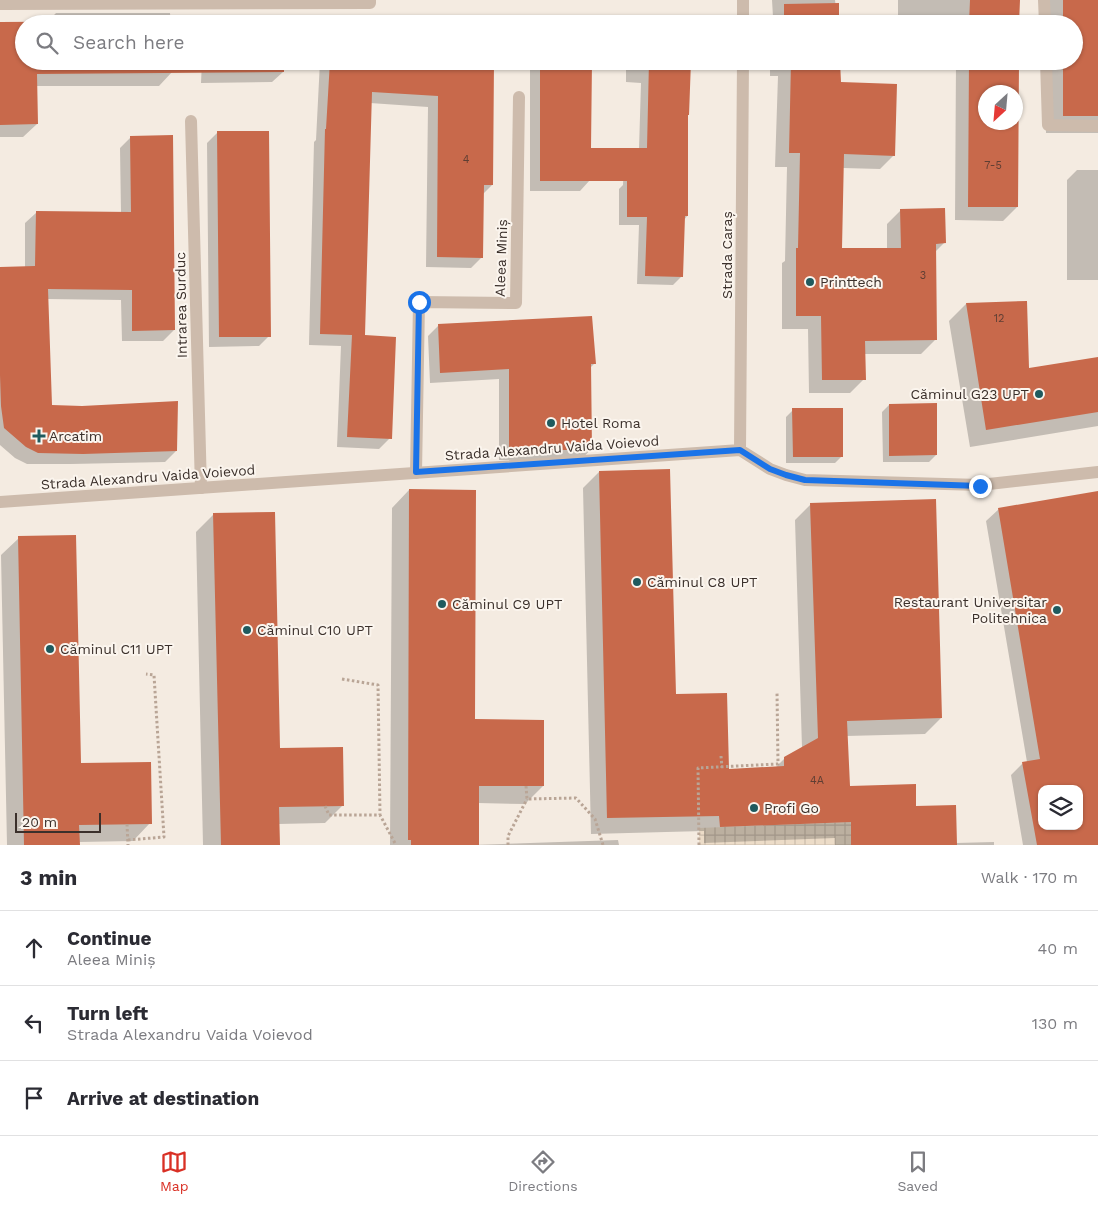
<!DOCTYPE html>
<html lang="en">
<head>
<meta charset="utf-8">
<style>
  body { margin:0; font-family:"Work Sans",sans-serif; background:#f7f7f7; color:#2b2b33 }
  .controls { position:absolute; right:15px; bottom:15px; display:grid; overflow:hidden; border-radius:10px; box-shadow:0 1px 4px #0004 }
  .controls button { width:45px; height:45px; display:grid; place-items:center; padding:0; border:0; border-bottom:1px solid #e1e1e2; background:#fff; color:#2b2b33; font:25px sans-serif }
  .compass { position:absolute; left:978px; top:85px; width:45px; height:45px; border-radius:50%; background:#fff; box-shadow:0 1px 4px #0004; rotate:206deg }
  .scale { position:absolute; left:15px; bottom:12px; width:86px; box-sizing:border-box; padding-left:5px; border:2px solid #3b302b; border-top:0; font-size:14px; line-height:18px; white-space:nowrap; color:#3b302b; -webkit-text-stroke:4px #fbf5ee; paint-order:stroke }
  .stop { position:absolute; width:15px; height:15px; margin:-11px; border:4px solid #1a73e8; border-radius:50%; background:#fff }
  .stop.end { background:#1a73e8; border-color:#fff; box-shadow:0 1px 5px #0008 }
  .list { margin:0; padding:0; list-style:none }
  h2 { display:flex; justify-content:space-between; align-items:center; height:65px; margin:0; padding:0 20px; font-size:21px }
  h2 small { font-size:16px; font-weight:400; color:#7c7c81 }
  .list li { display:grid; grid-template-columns:32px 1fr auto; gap:15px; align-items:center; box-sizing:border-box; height:75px; padding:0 20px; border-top:1px solid #e1e1e2 }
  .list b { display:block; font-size:19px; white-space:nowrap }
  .list p { margin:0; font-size:16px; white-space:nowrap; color:#7c7c81 }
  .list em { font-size:16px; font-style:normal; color:#7c7c81 }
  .icon { flex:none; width:28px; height:28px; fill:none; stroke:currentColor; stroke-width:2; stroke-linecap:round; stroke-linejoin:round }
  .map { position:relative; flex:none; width:1098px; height:845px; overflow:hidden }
  .search { position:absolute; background:#fff; box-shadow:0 1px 4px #0004; left:15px; right:15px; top:15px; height:55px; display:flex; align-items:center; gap:12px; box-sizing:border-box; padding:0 18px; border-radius:28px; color:#7c7c81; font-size:19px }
  .sheet { height:290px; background:#fff }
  nav { display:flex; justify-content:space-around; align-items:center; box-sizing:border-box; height:70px; border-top:1px solid #e1e1e2; background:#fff; font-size:14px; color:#7c7c81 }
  nav a { display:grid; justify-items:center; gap:2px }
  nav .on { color:#d93025 }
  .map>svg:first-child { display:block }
  .plaza { fill:url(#plaza-grid) }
  .shadow { fill:#0003; fill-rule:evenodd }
  .building { fill:#c8694b; fill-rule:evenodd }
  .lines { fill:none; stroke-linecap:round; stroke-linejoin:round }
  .path { stroke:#b9a596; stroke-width:3; stroke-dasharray:2.5 2.5; stroke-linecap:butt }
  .service { stroke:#cdbbac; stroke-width:12 }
  .minor { stroke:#cdbbac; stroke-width:12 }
  .route { stroke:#1a73e8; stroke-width:6 }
  .poi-dot { fill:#1f5a5e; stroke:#fbf5ee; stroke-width:2 }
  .labels { text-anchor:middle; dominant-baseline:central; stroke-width:4; stroke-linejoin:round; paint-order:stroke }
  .number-label { font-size:11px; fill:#5e3e33 }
  .street-label { font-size:14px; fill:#3b302b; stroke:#fbf5ee }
  .poi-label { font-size:14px; fill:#3b302b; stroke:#fbf5ee; text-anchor:start }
</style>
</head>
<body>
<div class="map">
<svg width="1098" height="845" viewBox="0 0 1098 845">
  <defs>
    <pattern id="plaza-grid" width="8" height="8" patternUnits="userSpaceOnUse" patternTransform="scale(1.25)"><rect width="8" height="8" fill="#ecdcc8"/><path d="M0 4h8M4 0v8" fill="none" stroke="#cbbdac"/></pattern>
  </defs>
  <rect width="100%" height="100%" fill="#f4ebe1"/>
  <path class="plaza" d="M851,822V845H699V828Z"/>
  <path class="shadow" d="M772,0H835L838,24H771V20L773,17Z
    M898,0H1018V24H898Z
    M1045,0H1098V133H1046V61H1074V24H1046Z
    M56,13H170L171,24H24V61L172,72L159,86H36L37,124L23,137H0V23H46Z
    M202,61L283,72L272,82L201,83Z
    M320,61H493L492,185L483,194L482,257L471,268L426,267L428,107L370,103L363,336L390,438L379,449L337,447L341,346L309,345L314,142L316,140Z
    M530,61H590V180L580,191H530Z
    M626,61H689L687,116V216L684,220L681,277L673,285L637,284L639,225H619V189L623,185L624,158L639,149L641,83L626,82Z
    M770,61H839V83L894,155L880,169L843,168L841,249L887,250V224L901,210L944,243L935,252V340L921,354H864V379L850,393H809L808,329H782V263L785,261L787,167H775L778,76H770Z
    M956,61H1018L1017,207L1003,221L955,220ZM986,92H1016V122H986Z
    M218,132L269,336L259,346L209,347L207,143Z
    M131,137L174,330L163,341H122L121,300L47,299L50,406L176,451L165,462L71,464H27L15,458L0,445V269L25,268V223L36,213H121L120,148Z
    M1077,170H1098V280H1067V180Z
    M1026,303L1028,369L1098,358V426L970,447L949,321L966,304Z
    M438,326L594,364L590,368L591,449L581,460H499V379L430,383L428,336Z
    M889,405L936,455L929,462H883L882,412Z
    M793,410L842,456L835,463H786V417Z
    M599,472L675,695L728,770L775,768L785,758L802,748L795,520L811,504L941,718L925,734L846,736L848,787L915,807L956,843L994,842V845H835V838L704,843V831L591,834L583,488Z
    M409,490L474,720L543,786L525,804L478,803L472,845L618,840L619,845H390L392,508Z
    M1098,493V845H1023L1011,775L1023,763L1027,762L986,521L999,509ZM1042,789H1079V826H1042Z
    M214,514L279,749L343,805L325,823L278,824L279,845H203L196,532Z
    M19,538L80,765L150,823L133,841L79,842V845H7L1,555Z"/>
  <path class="building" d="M970,0H1020L1019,24H969Z
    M1063,0H1098V116H1063V61H1074V24H1063Z
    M839,3V24H784V4Z
    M284,20V24H24V61H284V72L37,74L38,124L0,125V22Z
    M330,61H494L493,185H484L483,258L437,257L438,96L372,92L365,335L396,337L392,439L347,437L352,335L320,334L325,129H326Z
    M540,61H592L591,148H647L649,61H691L689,115H688V216H685L683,277L645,276L647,217H627V181H540Z
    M784,61H840L841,82L897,84L895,156L844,154L842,248H901L900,209L945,208L946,243L936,244L937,340L865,341L866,380H822L821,316H796V248H798L800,153H789L791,62H784Z
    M969,61H1019L1018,207H968ZM986,92H1016V122H986Z
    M217,131H269L271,337H219Z
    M173,135L175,330L132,331V290L48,289L52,405L82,406L178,401L177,451L83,454L38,453L26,447L4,428L1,406L0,375V267L35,266L36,211L131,212L130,136Z
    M1027,301L1029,368L1098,357V412L986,430L966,303Z
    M592,316L596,364H591L592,450H509V369L440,373L438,324Z
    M937,403V455L889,456V404Z
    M792,408H843V457H793Z
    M670,469L676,694L727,693L729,769L784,766V757L818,738L810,503L936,499L942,718L847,721L850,786L916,784V806L956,805L957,845H851V822L720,827L719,816L607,818L599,471Z
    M409,489L476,490L475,719L544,720V786H479V845H411V840H408Z
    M1098,491V845H1037L1022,762L1040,759L998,508ZM1042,789H1079V826H1042Z
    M275,512L280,748L343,747L344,806L279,807L280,845H221L213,513Z
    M76,535L81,763L151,762L152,824L79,825L80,845H24L18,536Z"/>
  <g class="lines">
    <path class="path" d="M342,679L378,685L380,815
      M721,756L722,768
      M526,786L527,799L576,798L595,819L603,845
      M325,806L329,815H380L396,845
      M127,824L128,845
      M128,840L164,837L154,675L146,674
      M508,845V836L527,799
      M699,845L698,768L778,764L777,692"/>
    <path class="service" d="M1044,0L1045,24
      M0,4L370,3V0
      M1046,61L1048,125L1098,126
      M191,121L201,488
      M416,473L419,302L516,303L519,97"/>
    <path class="minor" d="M743,24V0
      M740,450L743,61
      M0,502L740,450L770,469L786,475L805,480L980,485L1098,472"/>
  </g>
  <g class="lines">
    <path class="route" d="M419,302L416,472L740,450L770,469L786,475L805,480L980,486"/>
  </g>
  <g class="poi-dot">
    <circle cx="810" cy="282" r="5"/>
    <circle cx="1039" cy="394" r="5"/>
    <circle cx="551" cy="423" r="5"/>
    <path d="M36.5 428.5h5v5h5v5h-5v5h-5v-5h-5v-5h5z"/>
    <circle cx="637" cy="582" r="5"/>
    <circle cx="442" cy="604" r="5"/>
    <circle cx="1057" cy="610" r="5"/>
    <circle cx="247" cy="630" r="5"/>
    <circle cx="50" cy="649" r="5"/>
    <circle cx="754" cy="808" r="5"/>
  </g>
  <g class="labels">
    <g class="number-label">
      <text x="466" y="159">4</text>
      <text x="993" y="165">7-5</text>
      <text x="923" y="275">3</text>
      <text x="999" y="318">12</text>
      <text x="817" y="780">4A</text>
    </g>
    <g class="street-label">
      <text transform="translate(727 255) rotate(-90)">Strada Caraș</text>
      <text transform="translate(501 258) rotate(-88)">Aleea Miniș</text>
      <text transform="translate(181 305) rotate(-91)">Intrarea Surduc</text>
      <text transform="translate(552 448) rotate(-4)">Strada Alexandru Vaida Voievod</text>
      <text transform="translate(148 477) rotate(-4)">Strada Alexandru Vaida Voievod</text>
    </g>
    <g class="poi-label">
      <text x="820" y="282">Printtech</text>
      <text x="1029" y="394" text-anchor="end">Căminul G23 UPT</text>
      <text x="561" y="423">Hotel Roma</text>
      <text x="49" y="436">Arcatim</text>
      <text x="647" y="582">Căminul C8 UPT</text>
      <text x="1047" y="602" text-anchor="end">Restaurant Universitar<tspan x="1047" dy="16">Politehnica</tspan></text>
      <text x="452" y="604">Căminul C9 UPT</text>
      <text x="257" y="630">Căminul C10 UPT</text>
      <text x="60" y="649">Căminul C11 UPT</text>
      <text x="764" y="808">Profi Go</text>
    </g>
  </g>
</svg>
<div class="controls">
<button><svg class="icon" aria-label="layers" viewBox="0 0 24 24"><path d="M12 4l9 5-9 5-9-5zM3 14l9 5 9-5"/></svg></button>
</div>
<svg class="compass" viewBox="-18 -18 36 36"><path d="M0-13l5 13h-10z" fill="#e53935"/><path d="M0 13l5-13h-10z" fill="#7c7c81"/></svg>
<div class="scale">20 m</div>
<div class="stop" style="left:419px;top:302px"></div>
<div class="stop end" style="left:980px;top:486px"></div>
<div class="search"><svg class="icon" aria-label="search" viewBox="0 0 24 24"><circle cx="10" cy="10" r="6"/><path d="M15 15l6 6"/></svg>Search here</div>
</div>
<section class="sheet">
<h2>3 min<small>Walk · 170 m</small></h2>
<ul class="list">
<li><svg class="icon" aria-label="ahead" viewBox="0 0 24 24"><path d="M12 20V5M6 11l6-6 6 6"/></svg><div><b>Continue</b><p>Aleea Miniș</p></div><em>40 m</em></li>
<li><svg class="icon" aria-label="left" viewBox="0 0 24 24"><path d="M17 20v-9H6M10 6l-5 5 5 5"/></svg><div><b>Turn left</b><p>Strada Alexandru Vaida Voievod</p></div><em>130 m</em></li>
<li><svg class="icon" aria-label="arrive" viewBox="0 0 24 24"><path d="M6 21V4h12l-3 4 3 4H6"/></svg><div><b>Arrive at destination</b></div></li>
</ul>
</section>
<nav>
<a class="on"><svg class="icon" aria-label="map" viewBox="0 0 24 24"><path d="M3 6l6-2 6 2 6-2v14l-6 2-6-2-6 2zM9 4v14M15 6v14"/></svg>Map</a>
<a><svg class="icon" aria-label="directions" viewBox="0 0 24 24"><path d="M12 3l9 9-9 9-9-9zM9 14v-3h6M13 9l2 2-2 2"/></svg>Directions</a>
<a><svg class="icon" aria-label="saved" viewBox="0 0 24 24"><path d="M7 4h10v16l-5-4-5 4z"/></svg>Saved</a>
</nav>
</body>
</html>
